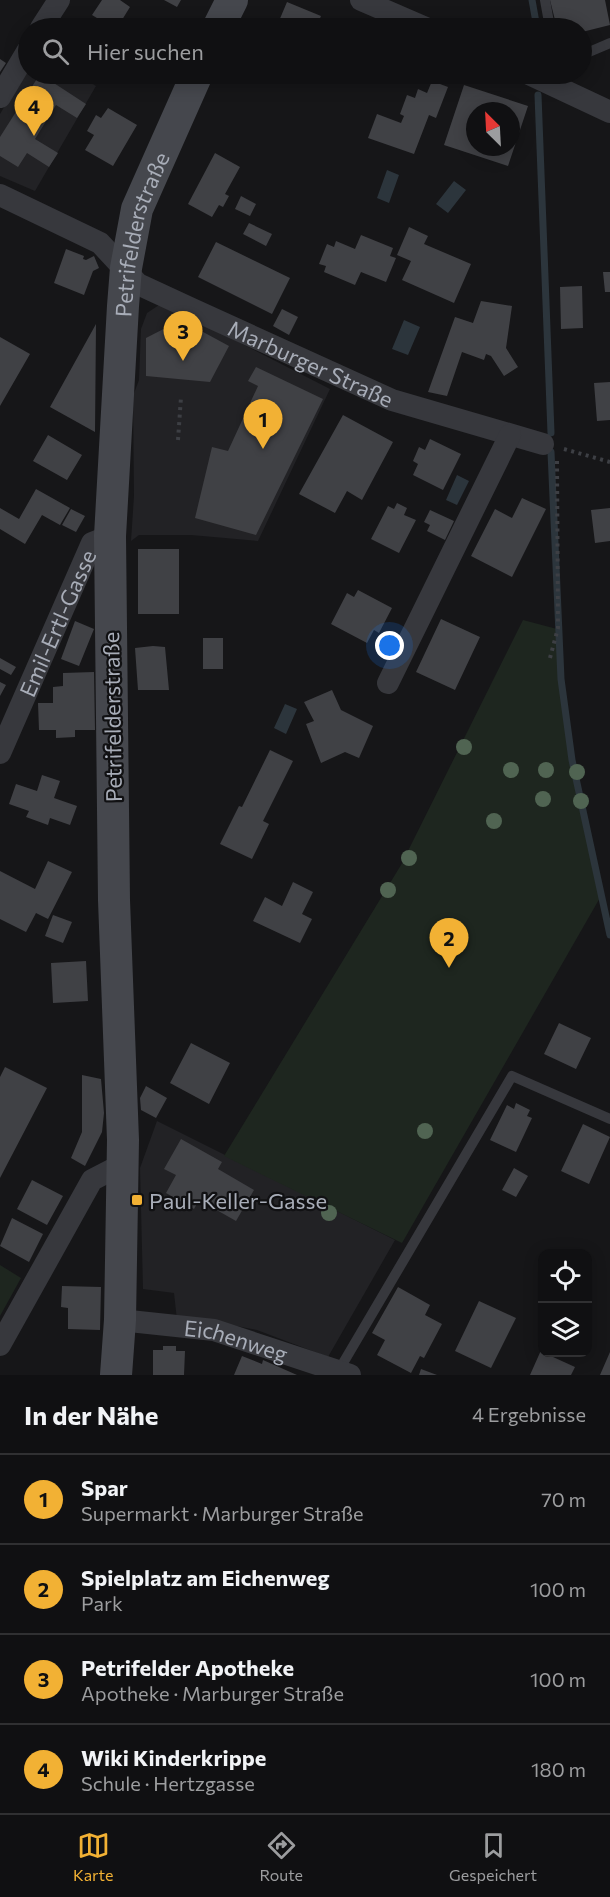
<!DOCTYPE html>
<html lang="de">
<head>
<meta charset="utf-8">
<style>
  body { margin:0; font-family:Commissioner,sans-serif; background:#19191b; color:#f1f3f6 }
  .controls { position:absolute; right:18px; bottom:18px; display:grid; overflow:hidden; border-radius:12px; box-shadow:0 3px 15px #0003 }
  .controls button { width:54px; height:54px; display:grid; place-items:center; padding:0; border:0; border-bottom:2px solid #303032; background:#101012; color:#f1f3f6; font:30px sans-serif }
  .compass { position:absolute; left:466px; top:102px; width:54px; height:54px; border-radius:50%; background:#101012; box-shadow:0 3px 15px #0003; rotate:336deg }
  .you { position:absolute; left:390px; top:646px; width:21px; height:21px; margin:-15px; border:4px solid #fff; border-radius:50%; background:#1a73e8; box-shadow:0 0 0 9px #1a73e833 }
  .badge { display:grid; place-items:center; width:39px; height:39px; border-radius:50%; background:#f2b134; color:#111; font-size:20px; font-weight:700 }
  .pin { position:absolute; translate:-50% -50px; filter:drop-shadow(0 2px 3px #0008) }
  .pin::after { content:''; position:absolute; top:32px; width:21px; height:18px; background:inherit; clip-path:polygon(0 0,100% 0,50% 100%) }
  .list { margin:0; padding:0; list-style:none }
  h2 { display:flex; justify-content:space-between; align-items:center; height:78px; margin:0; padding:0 24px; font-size:26px }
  h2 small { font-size:20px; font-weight:400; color:#9c9d9f }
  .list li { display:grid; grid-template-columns:39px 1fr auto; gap:18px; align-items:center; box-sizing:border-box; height:90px; padding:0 24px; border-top:2px solid #303032 }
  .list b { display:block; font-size:22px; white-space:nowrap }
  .list p { margin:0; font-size:20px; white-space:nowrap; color:#9c9d9f }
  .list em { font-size:20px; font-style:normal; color:#9c9d9f }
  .icon { flex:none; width:33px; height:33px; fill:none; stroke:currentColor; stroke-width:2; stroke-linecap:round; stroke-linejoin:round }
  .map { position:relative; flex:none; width:610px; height:1375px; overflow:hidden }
  .search { position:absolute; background:#101012; box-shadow:0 3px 15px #0003; left:18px; right:18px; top:18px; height:66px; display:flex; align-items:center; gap:15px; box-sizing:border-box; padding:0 21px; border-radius:33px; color:#9c9d9f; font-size:22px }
  .sheet { height:438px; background:#101012 }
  nav { display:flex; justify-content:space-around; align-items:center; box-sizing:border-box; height:84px; border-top:2px solid #303032; background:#101012; font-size:16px; color:#9c9d9f }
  nav a { display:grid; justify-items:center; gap:3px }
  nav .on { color:#f2b134 }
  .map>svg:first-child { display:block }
  .built { fill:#222225 }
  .green { fill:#1e261f }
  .water { fill:#2c353c }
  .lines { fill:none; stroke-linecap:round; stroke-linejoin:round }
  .stream { stroke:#2c353c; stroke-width:7 }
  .building { fill:#404145; fill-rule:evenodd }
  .path { stroke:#3d3f44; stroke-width:4; stroke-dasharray:3 4.5; stroke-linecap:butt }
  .service { stroke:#37383d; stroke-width:10 }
  .minor { stroke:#37383d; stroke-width:22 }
  .secondary { stroke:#45474d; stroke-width:32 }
  .tree { fill:#506452 }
  .poi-dot { fill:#f2b134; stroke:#111113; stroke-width:2 }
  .labels { text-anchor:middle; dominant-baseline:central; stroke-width:4.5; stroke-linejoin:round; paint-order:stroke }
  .street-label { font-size:22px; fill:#a8adb8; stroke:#111113 }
  .poi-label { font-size:22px; fill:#a8adb8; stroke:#111113; text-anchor:start }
</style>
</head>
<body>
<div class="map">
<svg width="610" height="1375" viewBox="0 0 610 1375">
  <rect width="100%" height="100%" fill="#161618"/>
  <path class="built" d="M28,67V74H76L96,86L35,191L0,176V114Z
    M162,303L330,389L258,541L191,535H139L131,541L134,496L133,396L139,380L141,329L147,313Z
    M157,1121L395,1240L328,1357L257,1330L210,1321L177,1320L174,1293L143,1289L140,1168Z"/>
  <path class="green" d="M523,620L557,629L572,760L601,896L402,1243L224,1156L401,865Z
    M0,1265L21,1278L0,1316Z"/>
  <path class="water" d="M387,170L399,175L389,203L377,198Z
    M454,181L466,190L448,213L436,204Z
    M404,320L420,327L408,355L392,349Z
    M457,475L469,481L457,505L446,500Z
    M285,704L297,709L286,734L274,728Z"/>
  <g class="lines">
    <path class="stream" d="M532,0L537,28
      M538,95L551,433
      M551,452L561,679L572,760L610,935"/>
  </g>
  <path class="building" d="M102,0H120L130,7L117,28H109L110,26L92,15Z
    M164,0H181L177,7Z
    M550,0H605L610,25L582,32V28H557Z
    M287,2L321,16L316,28H276Z
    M0,59L6,63L0,72Z
    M40,74L86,104L77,118L56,105L35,139L58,153L49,167L27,153L18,167L0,156V137Z
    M107,74H130L123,84Z
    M343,74H364L361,81Z
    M432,81L448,87L436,118L429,115L414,154L368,138L377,114L401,123L404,116L400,114L407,95L415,98L418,89L427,93Z
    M464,85L528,106L508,166L444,145ZM475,111H511V147H475Z
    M108,108L137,125L113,166L85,150L94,135L87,131L96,115L101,118Z
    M215,153L240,167L225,194L229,196L223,207L219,205L212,217L188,204Z
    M241,196L256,204L250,216L235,209Z
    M249,223L272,234L266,246L243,234Z
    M409,227L428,236L424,244L471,264L454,303L402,280L411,261L397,255Z
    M361,235L393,248L390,256L396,258L386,282L361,272L355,285L324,272L326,266L319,264L327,244L334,247L336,241L355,249Z
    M216,242L290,278L272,314L198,277Z
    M66,249L84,256L83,259L86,260L94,256L99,268L93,271L84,295L54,283Z
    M603,272H610V292H605Z
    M582,286L583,328L561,329L560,287Z
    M481,301L512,306L506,348L518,367L504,376L491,356L486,354L484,360L462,352L447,396L428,392L455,317L473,323Z
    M282,309L298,317L289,335L273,326Z
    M181,320L229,346L210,382L146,376V338Z
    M96,324L95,432L50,407Z
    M0,337L30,354L0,406Z
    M256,367L323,399L256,535L195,518L212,447L228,451L258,386L248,381Z
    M610,382V420L597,421L594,383Z
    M343,415L393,442L362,500L347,491L335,513L299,494Z
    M48,435L82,455L67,480L33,461Z
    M430,439L461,454L443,490L413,475L418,464L413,461L419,447L425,450Z
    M36,489L70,508L60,525L42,515L25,544L0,529V508L19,519Z
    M522,498L546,509L512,577L471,556L495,509L512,518Z
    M397,503L407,508L404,515L416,520L399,553L371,539L388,506L394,509Z
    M610,508V541L595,543L591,510Z
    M71,509L85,516L76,532L62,525Z
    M430,510L454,521L445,540L427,531L430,525L424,522Z
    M138,549H179V614H138Z
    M358,590L392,608L379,633L374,630L367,643L331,624L347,593L354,597Z
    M441,619L480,637L455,690L416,672Z
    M75,621L94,629L79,666L61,659Z
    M203,638H223V669H203Z
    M153,646L165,647L169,690H138L135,648Z
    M0,658L16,667L11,675L0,669Z
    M94,672L95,730H75V737L56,738V730H39L38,703H53V687L63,686V673Z
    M0,682L6,685L0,696Z
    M332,690L341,710L373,726L359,758L345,752L321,763L306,724L314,721L304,702Z
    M270,750L293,761L263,821L269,824L252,859L220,844L239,806L242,807Z
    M42,775L60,781L54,798L77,806L70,825L50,818L48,825L26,817L29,811L9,804L16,784L37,791Z
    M48,861L72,872L48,919L36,913L26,932L0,919V871L35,889Z
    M293,882L313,892L302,914L312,919L300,943L253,921L265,897L282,906Z
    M53,915L72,922L63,943L45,936Z
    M86,961L88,1001L53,1003L51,963Z
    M559,1023L591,1038L576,1069L544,1054Z
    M191,1043L230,1063L209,1104L170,1083Z
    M5,1067L47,1088L0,1178V1077Z
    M82,1075L101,1079L104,1113L102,1132L85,1166L71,1158L82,1132Z
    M146,1086L167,1098L156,1118L141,1110L140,1098Z
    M516,1103L530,1110L527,1116L532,1118L516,1152L490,1140L507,1105L514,1109Z
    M583,1124L610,1137L589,1184L561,1171Z
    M181,1139L222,1162L218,1169L254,1190L236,1221L199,1200L194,1209L166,1193L176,1175L164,1169Z
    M514,1168L528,1176L516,1197L502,1190Z
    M32,1180L63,1196L47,1225L17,1209Z
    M12,1218L43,1234L29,1262L0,1246Z
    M62,1286L101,1287L100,1330L68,1329V1308L61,1307Z
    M398,1287L430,1305L425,1315L442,1324L424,1358L420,1356L411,1373L377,1355L385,1340L372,1333Z
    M479,1301L516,1318L491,1368L455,1351Z
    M163,1346H176V1351H185L184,1375H153V1350H163Z
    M542,1348V1352L575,1367L571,1375H530Z
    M610,1352V1375H600Z
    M242,1356L262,1364L263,1360L297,1375H234Z
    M421,1369L437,1375H419Z"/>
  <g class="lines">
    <path class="path" d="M178,440L181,397
      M564,449L610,462
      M550,658L558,628L557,460"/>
    <path class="service" d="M545,0L550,28
      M582,55L610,43
      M339,1370L512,1076L610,1119"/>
    <g class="minor">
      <path d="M361,0L426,28"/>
      <path d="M41,28L59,0"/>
      <path d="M529,74L610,112"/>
      <path d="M0,97L28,50"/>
      <path id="s1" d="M0,195L100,243L138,284L192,309L392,400L543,444"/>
      <path d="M388,683L510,435"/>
      <path id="s2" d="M0,753L92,543L110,536"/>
      <path id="s3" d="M120,1320L214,1330L350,1375"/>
      <path d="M0,1345L92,1180L123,1164"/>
    </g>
    <g class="secondary">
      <path d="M218,28L232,0"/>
      <path id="s4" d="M116,1375L120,1320L123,1140L114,900L110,536L123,306L126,268L137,209L197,74"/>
    </g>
  </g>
  <g class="tree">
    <circle cx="464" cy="747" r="8"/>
    <circle cx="511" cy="770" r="8"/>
    <circle cx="546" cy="770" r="8"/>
    <circle cx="577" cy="772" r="8"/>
    <circle cx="543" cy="799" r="8"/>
    <circle cx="581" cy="801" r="8"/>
    <circle cx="494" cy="821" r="8"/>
    <circle cx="409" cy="858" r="8"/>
    <circle cx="388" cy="890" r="8"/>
    <circle cx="425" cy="1131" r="8"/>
    <circle cx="329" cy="1213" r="8"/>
  </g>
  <rect class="poi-dot" x="131" y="1194" width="12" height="12" rx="3"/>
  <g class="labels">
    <g class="street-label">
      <text stroke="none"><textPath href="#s4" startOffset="1144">Petrifelderstraße</textPath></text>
      <text stroke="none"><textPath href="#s1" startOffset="357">Marburger Straße</textPath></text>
      <text stroke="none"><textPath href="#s2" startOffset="142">Emil-Ertl-Gasse</textPath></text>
      <text transform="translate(112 717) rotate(-91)">Petrifelderstraße</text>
      <text stroke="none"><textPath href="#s3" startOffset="118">Eichenweg</textPath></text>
    </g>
    <g class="poi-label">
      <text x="149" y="1200">Paul-Keller-Gasse</text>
    </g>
  </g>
</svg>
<div class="controls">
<button><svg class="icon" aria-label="locate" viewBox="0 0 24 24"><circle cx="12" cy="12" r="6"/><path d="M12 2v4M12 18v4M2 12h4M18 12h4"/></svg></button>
<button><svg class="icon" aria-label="layers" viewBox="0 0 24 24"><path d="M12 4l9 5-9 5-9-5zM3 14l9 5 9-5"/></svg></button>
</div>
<svg class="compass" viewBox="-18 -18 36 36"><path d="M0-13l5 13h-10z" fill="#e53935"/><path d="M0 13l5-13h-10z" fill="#9c9d9f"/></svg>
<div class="you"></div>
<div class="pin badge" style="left:263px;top:449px">1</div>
<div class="pin badge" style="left:449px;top:968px">2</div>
<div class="pin badge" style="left:183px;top:361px">3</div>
<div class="pin badge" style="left:34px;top:136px">4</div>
<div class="search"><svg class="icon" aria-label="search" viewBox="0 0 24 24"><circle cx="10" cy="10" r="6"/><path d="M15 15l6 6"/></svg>Hier suchen</div>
</div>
<section class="sheet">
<h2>In der Nähe<small>4 Ergebnisse</small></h2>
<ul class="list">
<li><span class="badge">1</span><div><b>Spar</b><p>Supermarkt · Marburger Straße</p></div><em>70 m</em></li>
<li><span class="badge">2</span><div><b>Spielplatz am Eichenweg</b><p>Park</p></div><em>100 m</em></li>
<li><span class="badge">3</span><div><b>Petrifelder Apotheke</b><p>Apotheke · Marburger Straße</p></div><em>100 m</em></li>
<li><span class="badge">4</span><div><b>Wiki Kinderkrippe</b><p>Schule · Hertzgasse</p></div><em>180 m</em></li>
</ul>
</section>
<nav>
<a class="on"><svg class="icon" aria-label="map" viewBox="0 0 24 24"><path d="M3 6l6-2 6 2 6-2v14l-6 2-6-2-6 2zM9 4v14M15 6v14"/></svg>Karte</a>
<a><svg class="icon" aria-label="directions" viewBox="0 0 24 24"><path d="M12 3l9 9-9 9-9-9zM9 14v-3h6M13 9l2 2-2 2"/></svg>Route</a>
<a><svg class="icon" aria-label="saved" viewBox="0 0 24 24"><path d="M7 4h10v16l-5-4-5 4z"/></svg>Gespeichert</a>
</nav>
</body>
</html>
